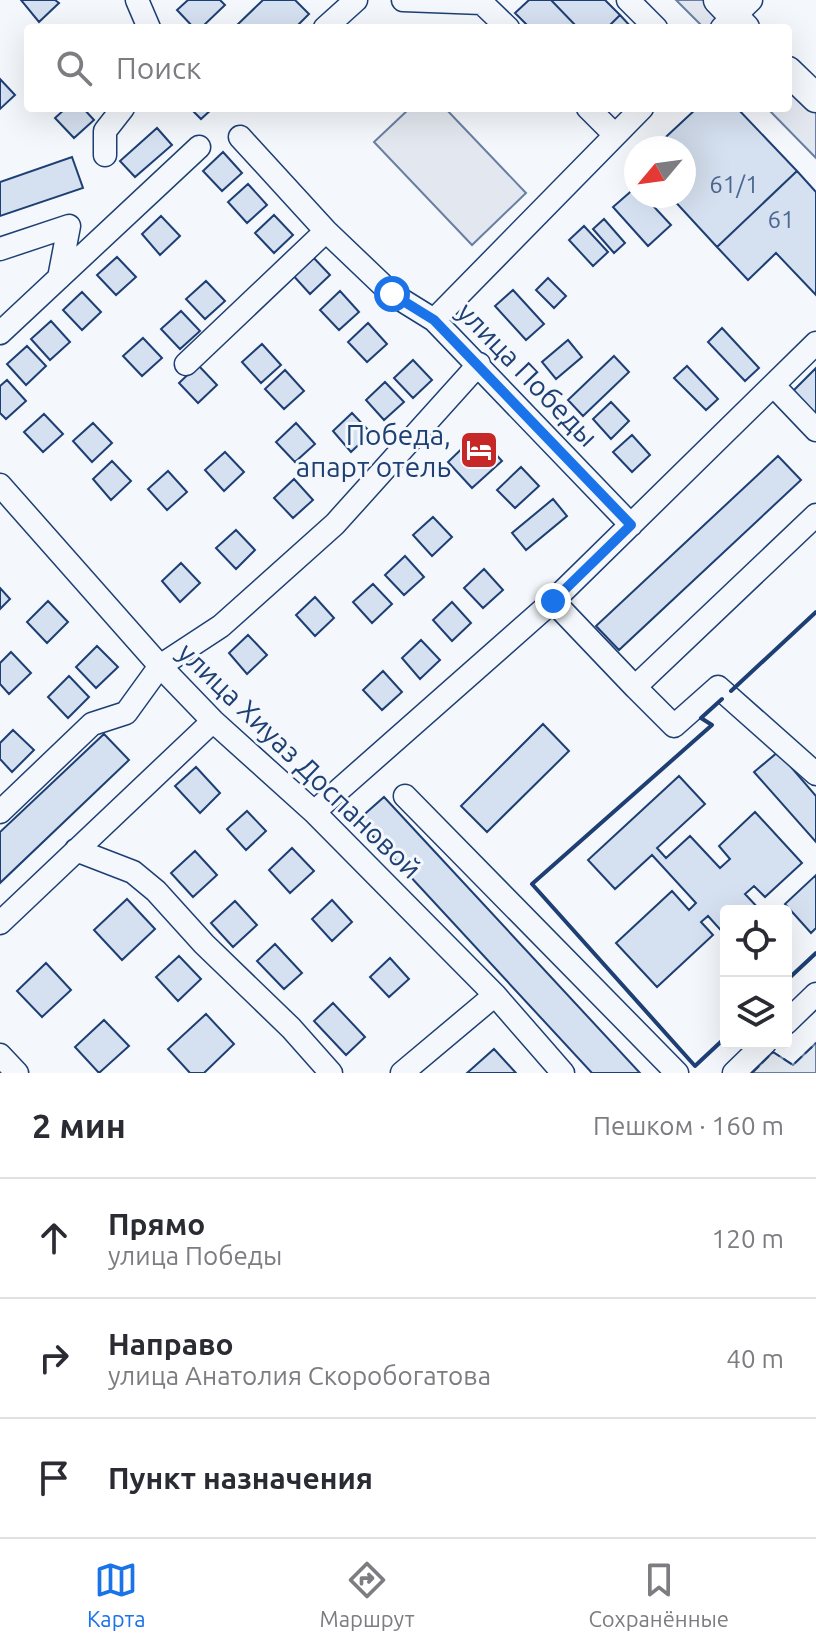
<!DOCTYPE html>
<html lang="ru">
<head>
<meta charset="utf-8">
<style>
  body { margin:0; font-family:Ubuntu,sans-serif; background:#f7f7f7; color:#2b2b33 }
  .controls { position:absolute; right:24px; bottom:24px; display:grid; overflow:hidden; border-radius:8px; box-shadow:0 8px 32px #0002 }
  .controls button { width:72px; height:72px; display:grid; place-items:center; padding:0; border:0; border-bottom:2px solid #e1e1e2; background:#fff; color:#2b2b33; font:40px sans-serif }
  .compass { position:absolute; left:624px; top:136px; width:72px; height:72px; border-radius:50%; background:#fff; box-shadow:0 8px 32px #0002; rotate:241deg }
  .stop { position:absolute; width:24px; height:24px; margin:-18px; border:6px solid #1a73e8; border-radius:50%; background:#fff }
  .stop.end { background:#1a73e8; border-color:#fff; box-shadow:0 2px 8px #0008 }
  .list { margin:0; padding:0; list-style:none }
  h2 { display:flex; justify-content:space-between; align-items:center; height:104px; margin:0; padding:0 32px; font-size:34px }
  h2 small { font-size:26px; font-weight:400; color:#7c7c81 }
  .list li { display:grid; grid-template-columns:52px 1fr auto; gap:24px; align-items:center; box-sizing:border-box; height:120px; padding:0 32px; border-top:2px solid #e1e1e2 }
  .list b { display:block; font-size:30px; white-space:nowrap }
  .list p { margin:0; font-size:26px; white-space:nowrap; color:#7c7c81 }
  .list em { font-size:26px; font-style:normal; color:#7c7c81 }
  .icon { flex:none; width:44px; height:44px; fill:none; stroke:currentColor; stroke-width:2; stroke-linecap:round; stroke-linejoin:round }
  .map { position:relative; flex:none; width:816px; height:1073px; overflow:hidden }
  .search { position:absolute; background:#fff; box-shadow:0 8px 32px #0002; left:24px; right:24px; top:24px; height:88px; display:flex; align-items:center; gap:20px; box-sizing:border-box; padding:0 28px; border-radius:8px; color:#7c7c81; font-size:30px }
  .sheet { height:464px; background:#fff }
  nav { display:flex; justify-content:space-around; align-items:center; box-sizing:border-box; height:112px; border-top:2px solid #e1e1e2; background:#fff; font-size:22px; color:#7c7c81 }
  nav a { display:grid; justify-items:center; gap:4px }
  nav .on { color:#1a73e8 }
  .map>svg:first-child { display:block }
  .green { fill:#e3e9f0; stroke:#687fa3; stroke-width:2 }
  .parking { fill:#e3e8f0; stroke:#687fa3; stroke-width:2 }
  .building { fill:#d5e0f0; stroke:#1d3f73; stroke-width:2 }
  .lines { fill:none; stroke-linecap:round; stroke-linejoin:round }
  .minor-casing { stroke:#1d3f73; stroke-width:25 }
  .major-casing { stroke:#1d3f73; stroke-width:31 }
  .minor { stroke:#f4f7fb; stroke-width:22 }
  .major { stroke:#f4f7fb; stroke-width:28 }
  .fence { stroke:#1d3f73; stroke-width:2; stroke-dasharray:10 4; stroke-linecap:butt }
  .wall { stroke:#1d3f73; stroke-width:4 }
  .route { stroke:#1a73e8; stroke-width:10 }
  .labels { text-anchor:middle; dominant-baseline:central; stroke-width:6; stroke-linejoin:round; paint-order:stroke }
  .number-label { font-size:24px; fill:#4b6792 }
  .street-label { font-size:28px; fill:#1d3f73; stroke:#f4f7fb }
  .poi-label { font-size:28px; fill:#1d3f73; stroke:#f4f7fb; text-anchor:end }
</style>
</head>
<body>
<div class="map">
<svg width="816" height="1073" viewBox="0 0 816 1073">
  <rect width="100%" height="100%" fill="#f4f7fb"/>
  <path class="green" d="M816,1043V1073H752L773,1052L793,1065Z"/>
  <path class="parking" d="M676,0H718L726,8L709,28H704Z
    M788,71L816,98V158L767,108H788Z
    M410,108H445L526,193L472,245L374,142Z"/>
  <path class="building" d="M21,0H55L59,3L39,22Z
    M188,0H220L225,5L201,28H194L177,10Z
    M263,0H295L309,14L295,28H234Z
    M529,0H551L578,28H530L515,13Z
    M551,0H605L620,15L607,28H578Z
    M620,15L632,28H607Z
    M0,79L15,95L0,109Z
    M66,108H83L94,120L74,138L55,118Z
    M190,108H213L201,119Z
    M697,108H737L797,171L717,247L670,196H684V148H654Z
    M157,128L172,145L135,177L120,161Z
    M223,152L242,173L222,191L203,171Z
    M72,157L83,188L0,216V182Z
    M797,171L816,192V295L776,253L748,280L717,247Z
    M248,184L267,205L247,223L228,202Z
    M636,187V196H644L671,225L648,246L613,207Z
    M274,215L293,235L274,253L255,233Z
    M161,216L180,236L160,255L142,234Z
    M604,219L625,243L614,253L593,229Z
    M584,226L608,252L593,266L569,240Z
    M311,255L330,275L310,294L291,273Z
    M117,257L136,277L116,295L97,275Z
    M548,278L566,296L554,308L536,290Z
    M206,281L225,301L205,319L186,299Z
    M513,290L544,324L526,340L495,306Z
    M340,291L359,312L339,330L320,310Z
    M82,292L101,312L82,330L63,310Z
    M181,311L200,331L180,349L161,329Z
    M51,321L70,342L50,360L31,339Z
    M368,323L387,344L367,362L348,342Z
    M722,328L759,368L745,381L708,342Z
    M143,338L162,358L142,376L123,356Z
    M568,340L582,357L556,379L542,362Z
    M262,344L281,365L261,383L242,362Z
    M27,346L46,366L26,385L7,364Z
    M614,356L629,372L583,416L568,400Z
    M413,360L432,380L413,398L394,378Z
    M198,365L217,385L198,403L179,383Z
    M687,366L718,399L706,410L674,378Z
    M816,368V416L792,392Z
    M285,370L304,391L284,409L265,389Z
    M7,380L26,401L6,419L0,413V386Z
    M385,382L404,402L384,420L366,400Z
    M611,402L629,421L611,439L593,419Z
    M352,413L371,433L351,452L333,431Z
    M44,414L63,434L43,452L24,432Z
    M93,423L112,443L92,462L73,441Z
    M296,423L315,444L295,462L276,442Z
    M477,434L502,461L472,488L448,462Z
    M632,435L650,455L632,472L613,452Z
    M225,452L244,472L224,491L205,470Z
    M778,456L801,480L619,650L596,626Z
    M112,461L131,481L111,500L93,479Z
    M521,467L539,486L515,508L497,490Z
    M168,471L187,492L167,510L148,489Z
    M294,479L313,500L293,518L274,498Z
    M553,499L567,516L526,550L512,533Z
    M433,517L452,537L432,556L413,535Z
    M236,530L255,550L236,569L216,548Z
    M405,556L424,577L404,595L385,575Z
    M181,563L200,583L180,602L162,581Z
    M484,569L503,590L483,608L464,588Z
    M373,584L392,604L372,623L353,602Z
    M0,588L10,599L0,609Z
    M315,597L334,618L315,636L296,615Z
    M48,601L68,622L47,643L27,622Z
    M452,602L471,623L452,641L433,620Z
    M248,635L267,655L247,674L229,653Z
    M421,640L440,660L420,679L402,658Z
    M97,646L118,667L96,688L76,667Z
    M11,652L31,673L9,694L0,684V663Z
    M383,671L402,692L382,710L363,690Z
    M69,676L89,697L68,718L48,697Z
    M543,724L569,751L487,832L461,806Z
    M13,730L34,750L12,772L0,759V743Z
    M104,734L129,760L0,883V832Z
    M778,752L816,796V842L754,772Z
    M196,767L220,793L200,813L175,786Z
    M679,776L705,804L657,848L666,858L690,836L720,868L730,859L719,846L755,812L802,863L765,897L754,886L745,894L761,911H726V936L708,916L701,922L713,935L657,987L616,943L672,891L689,910L696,903L652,855L615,889L588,860Z
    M384,797L640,1073H592L358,820Z
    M247,811L266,831L246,850L227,829Z
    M292,848L314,871L290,893L269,870Z
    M195,851L217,875L193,897L171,873Z
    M816,875V928L811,933L785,904Z
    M127,899L155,929L122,960L94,930Z
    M332,900L352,922L332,941L312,919Z
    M235,901L257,925L233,947L211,923Z
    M275,944L302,973L284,989L257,961Z
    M179,956L201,979L178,1001L156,977Z
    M390,958L409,979L389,997L370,977Z
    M46,963L71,990L42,1017L17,991Z
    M333,1003L365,1037L346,1055L314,1021Z
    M206,1014L234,1044L204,1073H190L168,1049Z
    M104,1020L129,1046L99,1073L75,1047Z
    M494,1049L516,1073H467Z"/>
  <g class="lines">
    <defs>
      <path id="minor" d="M137,0L149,28
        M403,0L482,3L508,28
        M628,0L656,28
        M325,28L356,0
        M722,28L751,0
        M588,108L615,135
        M240,137L326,231L392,294L434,320L631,525
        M105,155V131L123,108
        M0,249L69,226L59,278
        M434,320L642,108
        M0,333L199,147
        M186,364L326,231
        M774,386L816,430
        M0,485L160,666L213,721L314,812L495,995L563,1073
        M553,601L635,687L816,515
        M635,687L674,726L718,687L816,774
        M405,796L677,1073
        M0,812L92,724L126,713L160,666L221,626L335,524L479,364
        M314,812L553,601L816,343
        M76,850L133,872L156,891L204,944L291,1028L331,1073
        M0,923L213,721
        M786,1023L816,994
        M0,1055L17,1073
        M402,1073L495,995
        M734,1073L765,1043"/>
      <path id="major" d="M718,0L745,28
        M788,71L816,98"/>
    </defs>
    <use href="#minor" class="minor-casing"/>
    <use href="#major" class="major-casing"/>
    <use href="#minor" class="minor"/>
    <use href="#major" class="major"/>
    <path class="fence" d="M752,1073L773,1052L793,1065L816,1043"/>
    <path class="wall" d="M731,691L816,612
      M722,699L701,718L712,725L532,884L695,1066L726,1037
      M786,981L816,953"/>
  </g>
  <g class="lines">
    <path class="route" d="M392,294L434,320L631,525L553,601"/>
  </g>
  <defs>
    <symbol id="hotel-square" viewBox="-11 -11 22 22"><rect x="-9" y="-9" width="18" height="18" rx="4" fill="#c62828" stroke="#f4f7fb"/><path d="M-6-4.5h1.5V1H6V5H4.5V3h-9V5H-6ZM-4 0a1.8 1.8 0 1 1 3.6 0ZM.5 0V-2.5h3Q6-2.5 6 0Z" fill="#fff"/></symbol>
  </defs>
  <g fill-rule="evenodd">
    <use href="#hotel-square" x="457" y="428" width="44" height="44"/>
  </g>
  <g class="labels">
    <g class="number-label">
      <text x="734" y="184">61/1</text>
      <text x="781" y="219">61</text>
    </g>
    <g class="street-label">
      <text transform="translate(528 374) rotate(46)">улица Победы</text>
      <text transform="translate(300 760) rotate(44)">улица Хиуаз Доспановой</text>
    </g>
    <g class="poi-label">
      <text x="451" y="434">Победа,<tspan x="451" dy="32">апарт отель</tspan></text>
    </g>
  </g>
</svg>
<div class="controls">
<button><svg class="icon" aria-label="locate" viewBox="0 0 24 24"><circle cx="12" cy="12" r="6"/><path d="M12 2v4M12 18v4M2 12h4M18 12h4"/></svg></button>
<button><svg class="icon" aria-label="layers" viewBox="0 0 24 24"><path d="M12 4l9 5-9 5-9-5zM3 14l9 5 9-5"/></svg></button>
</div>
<svg class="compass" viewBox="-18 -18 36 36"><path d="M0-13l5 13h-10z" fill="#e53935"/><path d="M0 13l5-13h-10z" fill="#7c7c81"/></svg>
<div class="stop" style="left:392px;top:294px"></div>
<div class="stop end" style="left:553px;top:601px"></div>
<div class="search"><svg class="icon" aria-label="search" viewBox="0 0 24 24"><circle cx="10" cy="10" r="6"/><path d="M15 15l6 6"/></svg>Поиск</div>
</div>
<section class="sheet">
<h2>2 мин<small>Пешком · 160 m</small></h2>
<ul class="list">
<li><svg class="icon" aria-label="ahead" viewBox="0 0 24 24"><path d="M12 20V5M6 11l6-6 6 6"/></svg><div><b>Прямо</b><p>улица Победы</p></div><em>120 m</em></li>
<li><svg class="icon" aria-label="right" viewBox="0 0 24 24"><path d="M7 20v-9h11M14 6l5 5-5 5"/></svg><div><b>Направо</b><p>улица Анатолия Скоробогатова</p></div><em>40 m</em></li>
<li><svg class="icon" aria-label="arrive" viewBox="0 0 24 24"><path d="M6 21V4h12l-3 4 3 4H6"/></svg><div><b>Пункт назначения</b></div></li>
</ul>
</section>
<nav>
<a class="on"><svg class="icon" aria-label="map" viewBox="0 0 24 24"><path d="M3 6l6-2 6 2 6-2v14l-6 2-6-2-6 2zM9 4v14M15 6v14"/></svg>Карта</a>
<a><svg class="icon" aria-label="directions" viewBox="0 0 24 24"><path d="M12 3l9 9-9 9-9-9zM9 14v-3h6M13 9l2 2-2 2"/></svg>Маршрут</a>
<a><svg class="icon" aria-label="saved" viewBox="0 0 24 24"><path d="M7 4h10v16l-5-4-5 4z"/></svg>Сохранённые</a>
</nav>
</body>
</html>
